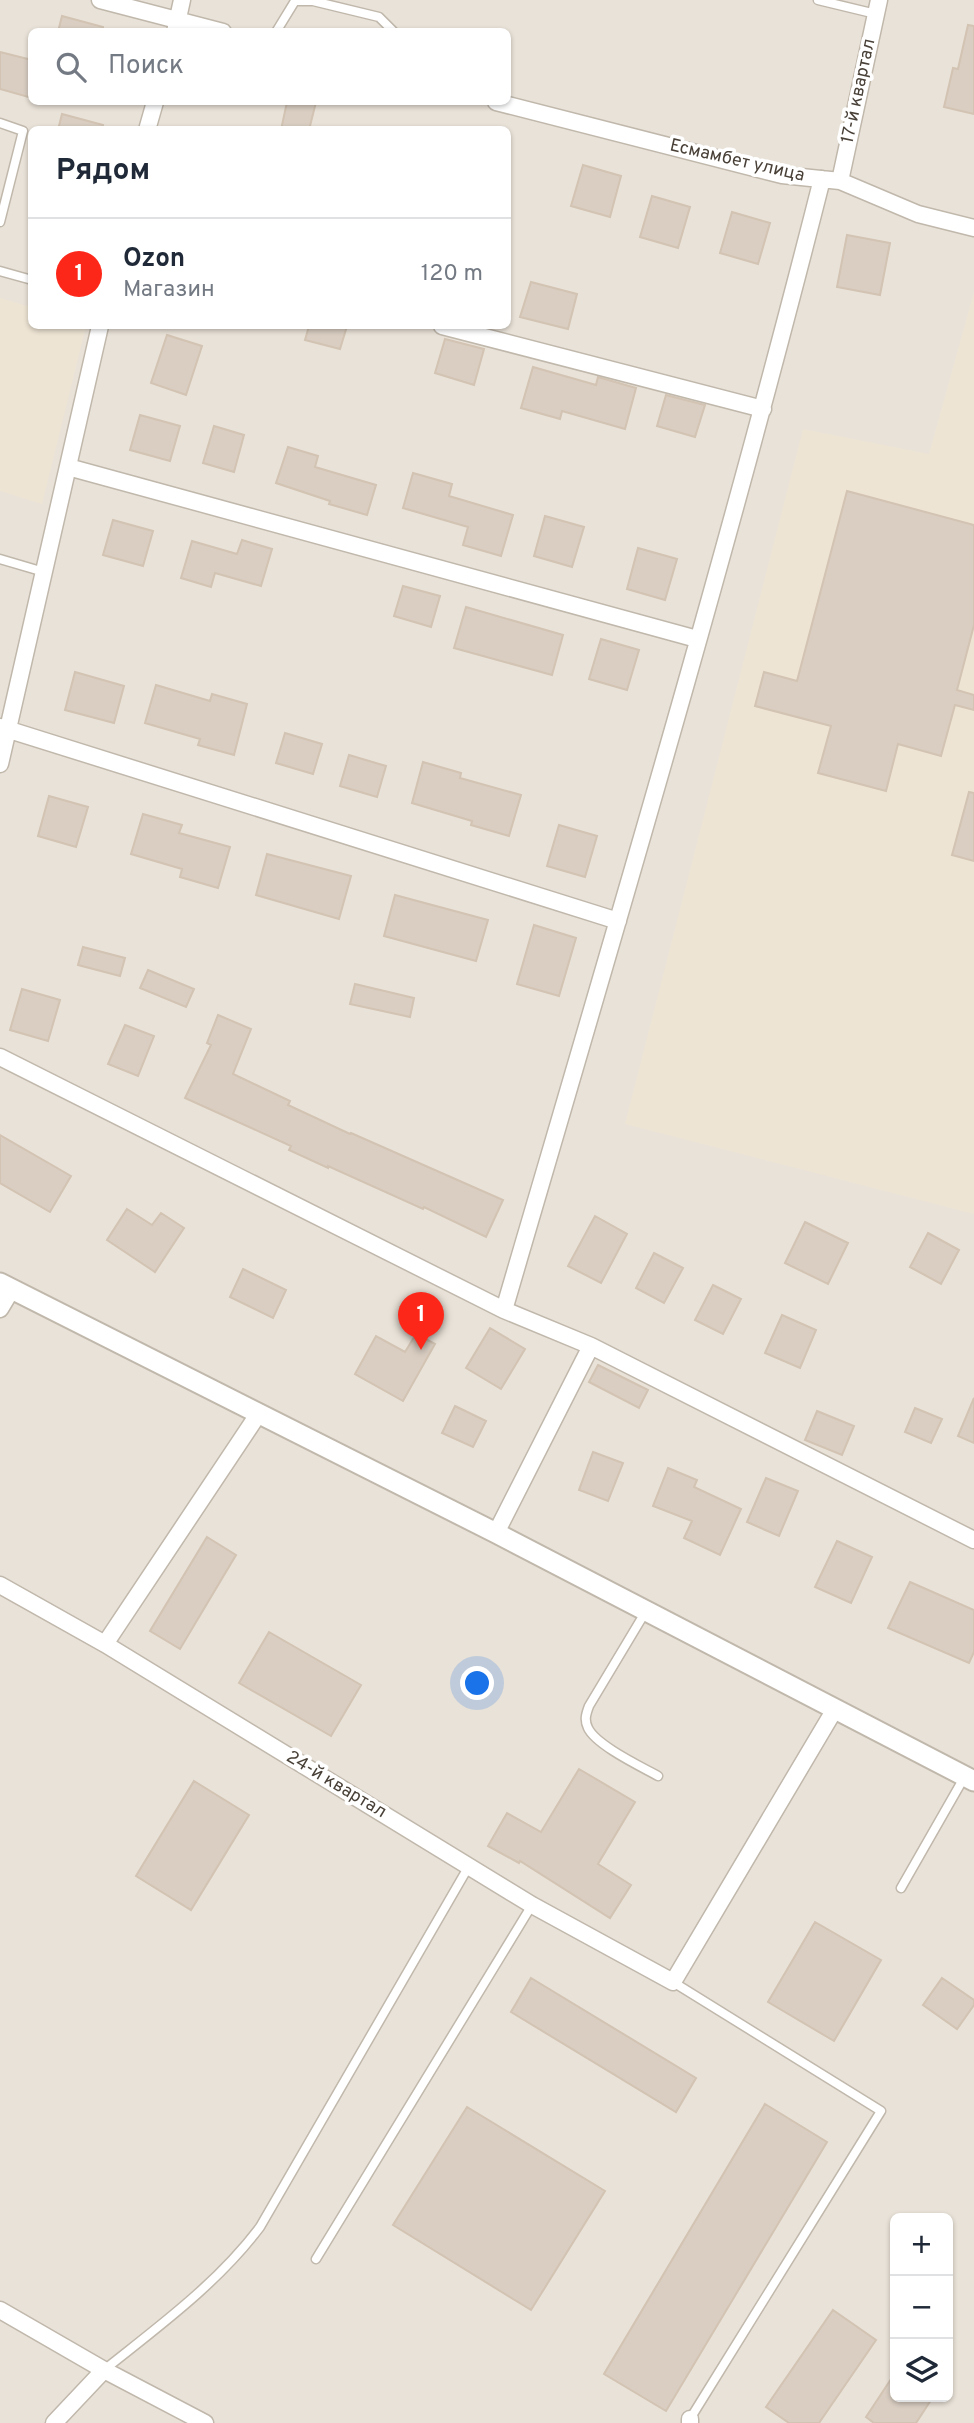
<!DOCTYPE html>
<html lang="ru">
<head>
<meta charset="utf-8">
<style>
  body { margin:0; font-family:Overpass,sans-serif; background:#f6f6f7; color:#1f2937 }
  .controls { position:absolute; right:21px; bottom:21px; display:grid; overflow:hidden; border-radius:10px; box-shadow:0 2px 5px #0004 }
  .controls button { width:63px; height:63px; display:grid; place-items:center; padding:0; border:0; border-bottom:2px solid #e0e1e3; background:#fff; color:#1f2937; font:35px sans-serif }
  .you { position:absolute; left:478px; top:1684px; width:24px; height:24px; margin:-18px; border:5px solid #fff; border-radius:50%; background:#1a73e8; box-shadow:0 0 0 10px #1a73e833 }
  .badge { display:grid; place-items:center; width:46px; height:46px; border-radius:50%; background:#fd2719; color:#fff; font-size:23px; font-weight:700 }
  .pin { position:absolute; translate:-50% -58px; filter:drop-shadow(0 2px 4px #0008) }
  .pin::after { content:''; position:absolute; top:37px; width:24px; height:21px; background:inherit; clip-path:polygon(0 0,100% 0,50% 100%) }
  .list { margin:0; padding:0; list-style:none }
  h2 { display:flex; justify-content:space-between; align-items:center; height:91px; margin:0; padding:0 28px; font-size:30px }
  h2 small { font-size:23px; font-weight:400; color:#747a83 }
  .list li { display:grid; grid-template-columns:46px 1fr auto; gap:21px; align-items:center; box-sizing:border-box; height:112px; padding:0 28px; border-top:2px solid #e0e1e3 }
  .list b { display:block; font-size:26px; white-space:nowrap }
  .list p { margin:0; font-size:23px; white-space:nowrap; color:#747a83 }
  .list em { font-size:23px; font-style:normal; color:#747a83 }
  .icon { flex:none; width:38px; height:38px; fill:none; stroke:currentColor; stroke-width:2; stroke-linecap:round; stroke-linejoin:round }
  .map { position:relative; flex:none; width:974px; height:2423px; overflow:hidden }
  .search { position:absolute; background:#fff; box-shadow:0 2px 5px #0004; left:28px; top:28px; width:483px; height:77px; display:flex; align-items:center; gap:18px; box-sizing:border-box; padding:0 24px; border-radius:10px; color:#747a83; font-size:26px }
  .panel { position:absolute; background:#fff; box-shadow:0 2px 5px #0004; left:28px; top:126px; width:483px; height:203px; border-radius:10px }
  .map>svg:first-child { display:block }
  .residential { fill:#e9e2d8; fill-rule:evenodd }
  .education { fill:#eee4d4 }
  .building { fill:#dacec2; stroke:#d2c3b2; stroke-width:2 }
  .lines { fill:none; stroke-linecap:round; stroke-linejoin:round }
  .service-casing { stroke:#c1b8ac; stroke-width:11 }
  .minor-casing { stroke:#c1b8ac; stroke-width:19 }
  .tertiary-casing { stroke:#c1b8ac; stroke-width:23 }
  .service { stroke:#fff; stroke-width:8 }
  .minor { stroke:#fff; stroke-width:16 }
  .tertiary { stroke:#fff; stroke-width:19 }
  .labels { text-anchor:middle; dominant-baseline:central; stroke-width:7; stroke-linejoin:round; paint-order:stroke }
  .street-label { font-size:18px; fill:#494138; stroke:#fff }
</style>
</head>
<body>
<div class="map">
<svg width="974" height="2423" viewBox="0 0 974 2423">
  <rect width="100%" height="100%" fill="#f5f1ea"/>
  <path class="residential" d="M0,0H974V2423H0ZM32,32H508V102H32ZM32,130H508V326H32ZM895,2218H948V2397H895Z"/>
  <path class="education" d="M974,292V1214L625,1124L803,429L929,454Z
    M0,298L31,307L32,326H86L42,504L0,491Z"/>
  <path class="building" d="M62,16L103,27V32H58Z
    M968,25L974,26V114L944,107L953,68L958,69Z
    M0,52L32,60V98L0,89Z
    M287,102H316L309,130H281Z
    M62,114L103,125L102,130H58Z
    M583,165L621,176L610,217L571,206Z
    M652,196L690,207L678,248L640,237Z
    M732,212L770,223L758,264L720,253Z
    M847,235L890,243L880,295L837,287Z
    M531,282L577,294L568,329L520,317Z
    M309,326H347L340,349L305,340Z
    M167,335L202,346L186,395L151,383Z
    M445,339L484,349L474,385L435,373Z
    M533,367L596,385L598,377L636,388L625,429L562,411L560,419L521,408Z
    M666,395L705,405L695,437L657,426Z
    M140,415L180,426L170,461L130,450Z
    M214,426L244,435L234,472L203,463Z
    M288,447L318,456L315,467L376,485L367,515L329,504L330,501L276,483Z
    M413,473L452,484L449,496L513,515L501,556L463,545L468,527L403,508Z
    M847,491L974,525V625L957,690L974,695V710L955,705L941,756L898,744L886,791L818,773L831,726L755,706L764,672L797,681Z
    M545,516L584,527L572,567L534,556Z
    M113,520L153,531L143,566L103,555Z
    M242,540L272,549L261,586L215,573L211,587L181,578L192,541L237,554Z
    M638,548L677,559L665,600L627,589Z
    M403,586L440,596L431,627L394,616Z
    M466,607L563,635L552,675L454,648Z
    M601,639L639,650L627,690L589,679Z
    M75,672L124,686L114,723L65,710Z
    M156,685L210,701L212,694L247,704L234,755L198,745L200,739L145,723Z
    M285,733L322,744L313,774L276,763Z
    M349,755L386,766L377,797L340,786Z
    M423,762L461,773L460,778L521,795L509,836L471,825L472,821L412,803Z
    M969,792L974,793V861L952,855Z
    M49,796L88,807L76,847L38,836Z
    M143,814L182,825L179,833L230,847L218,888L180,877L182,869L131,854Z
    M559,825L597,836L585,877L547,866Z
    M267,854L351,876L339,919L256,895Z
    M395,895L488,920L476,961L384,936Z
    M534,925L576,938L559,996L517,984Z
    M83,947L125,958L120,976L78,965Z
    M148,970L194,989L186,1007L140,988Z
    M355,984L414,998L410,1017L350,1004Z
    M22,989L60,1000L48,1041L10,1030Z
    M218,1015L251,1029L233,1074L290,1101L288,1105L350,1134L351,1133L503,1200L486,1237L424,1207L423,1209L328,1166V1168L289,1150L291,1146L185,1098L211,1045L207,1043Z
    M125,1025L154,1036L138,1076L108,1064Z
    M0,1135L71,1176L50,1212L0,1183Z
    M127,1209L152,1225L161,1213L184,1228L155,1272L107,1240Z
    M595,1216L627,1234L601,1283L568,1266Z
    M805,1222L848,1243L828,1284L785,1263Z
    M928,1233L959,1250L941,1284L910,1267Z
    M654,1253L683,1268L664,1303L636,1288Z
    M243,1269L286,1290L273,1318L230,1297Z
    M713,1285L741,1299L723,1334L695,1320Z
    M782,1315L816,1330L800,1368L765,1353Z
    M490,1328L525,1349L501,1389L466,1368Z
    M416,1334L435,1344L403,1401L355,1374L376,1336L405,1352Z
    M598,1365L648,1390L639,1408L589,1382Z
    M974,1398V1443L958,1436Z
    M455,1406L486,1421L473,1447L442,1433Z
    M915,1408L942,1419L931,1443L905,1432Z
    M817,1411L854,1426L842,1455L805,1440Z
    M593,1452L623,1463L608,1501L579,1490Z
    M668,1468L697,1480L694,1487L741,1509L720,1555L684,1538L692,1521L653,1506Z
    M766,1478L798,1491L779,1536L747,1522Z
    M207,1537L236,1555L180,1649L150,1631Z
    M837,1541L872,1557L851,1603L815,1587Z
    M910,1582L974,1610V1652L969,1663L888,1628Z
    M269,1632L361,1685L331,1736L239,1683Z
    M579,1769L635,1802L598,1864L631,1885L610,1918L520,1861L519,1863L488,1846L507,1813L541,1832Z
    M194,1781L249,1815L191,1910L136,1876Z
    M815,1922L881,1960L834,2041L768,2002Z
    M531,1978L696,2078L676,2112L511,2012Z
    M942,1978L974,2000V2005L957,2029L923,2005Z
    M765,2104L827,2142L666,2411L604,2374Z
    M467,2107L605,2191L531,2310L393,2225Z
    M833,2310L876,2340L819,2423H789L766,2407Z
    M895,2373V2397H933L916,2423H874L866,2417Z"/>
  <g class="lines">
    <defs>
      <path id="service" d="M818,0L876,14
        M276,32L295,1H313L379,17L394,32
        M0,123L23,131L0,222
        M0,271L32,280
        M0,559L44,572
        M646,1611L589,1706C586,1714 584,1720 588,1728C596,1745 640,1766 658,1776
        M901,1888L965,1776
        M673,1982L881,2111L690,2419
        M316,2259L532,1905
        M104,2370C159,2326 217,2284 260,2227L469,1866"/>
      <path id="minor" d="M100,0L223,32
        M175,32L182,0
        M496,102L782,175L840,181L918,214L974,228
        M147,130L155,102
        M840,181L879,0
        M442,326L763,409
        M68,467L697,639
        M0,727L618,921
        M0,764L100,326
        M0,1057L504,1310
        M0,1309L12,1289
        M591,1346L974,1540
        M496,1533L591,1346L504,1310C614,934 726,559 822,179
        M0,1585L105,1644L532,1905L673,1982L835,1709
        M105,1644L259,1413
        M0,2310L104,2370L205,2423
        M54,2423L104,2370
        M690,2423V2419"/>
      <path id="tertiary" d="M0,1283L496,1533L974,1781"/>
    </defs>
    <use href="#service" class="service-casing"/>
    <use href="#minor" class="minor-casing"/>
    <use href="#tertiary" class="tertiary-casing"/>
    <use href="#service" class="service"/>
    <use href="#minor" class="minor"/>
    <use href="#tertiary" class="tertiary"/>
  </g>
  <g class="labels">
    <g class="street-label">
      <text transform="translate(859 91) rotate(-78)">17-й квартал</text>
      <text transform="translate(737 161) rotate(13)">Есмамбет улица</text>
      <text transform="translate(336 1785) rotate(31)">24-й квартал</text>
    </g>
  </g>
</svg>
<div class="controls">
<button>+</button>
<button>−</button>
<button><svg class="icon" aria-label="layers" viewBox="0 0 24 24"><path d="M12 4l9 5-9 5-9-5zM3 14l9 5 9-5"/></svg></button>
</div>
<div class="you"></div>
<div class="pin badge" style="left:421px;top:1350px">1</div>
<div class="search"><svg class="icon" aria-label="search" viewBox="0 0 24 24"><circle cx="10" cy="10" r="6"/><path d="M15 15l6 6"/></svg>Поиск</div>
<section class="panel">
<h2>Рядом<small></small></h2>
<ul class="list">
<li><span class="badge">1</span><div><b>Ozon</b><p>Магазин</p></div><em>120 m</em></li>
</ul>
</section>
</div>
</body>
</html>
